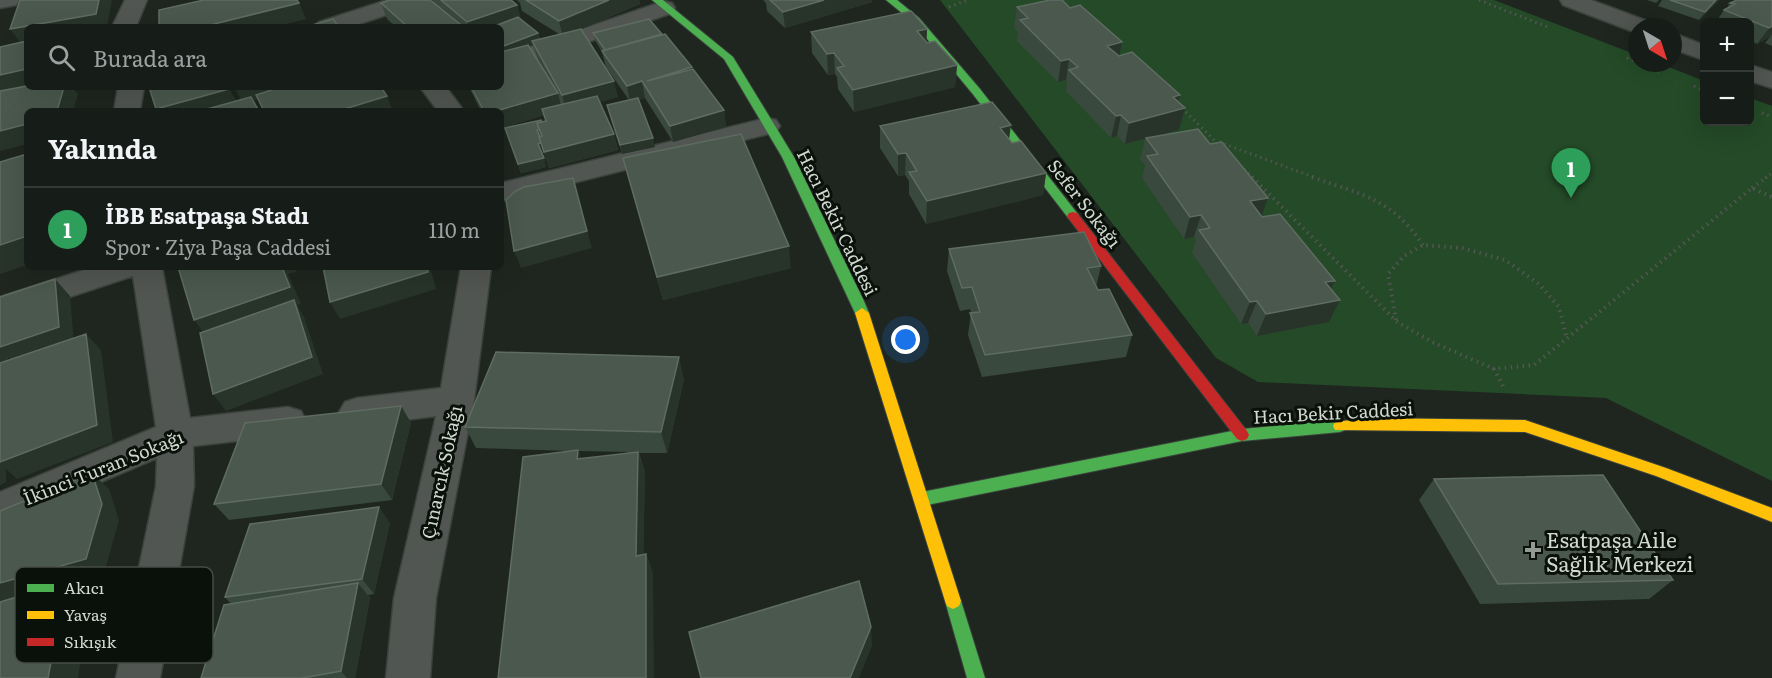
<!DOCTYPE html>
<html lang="tr">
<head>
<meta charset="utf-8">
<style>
  body { margin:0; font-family:Literata,serif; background:#232924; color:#f1f3f6 }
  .controls { position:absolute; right:18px; top:18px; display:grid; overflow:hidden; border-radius:9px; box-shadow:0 6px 24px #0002 }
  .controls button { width:54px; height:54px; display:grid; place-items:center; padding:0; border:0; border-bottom:2px solid #353a36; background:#161c17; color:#f1f3f6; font:30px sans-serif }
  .compass { position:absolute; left:1628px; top:18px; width:54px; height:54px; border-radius:50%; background:#161c17; box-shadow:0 6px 24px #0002; rotate:141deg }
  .you { position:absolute; left:906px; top:340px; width:21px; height:21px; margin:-15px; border:4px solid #fff; border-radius:50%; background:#1a73e8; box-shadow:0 0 0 9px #1a73e833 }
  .badge { display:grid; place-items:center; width:39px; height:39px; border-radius:50%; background:#929a92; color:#fff; font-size:20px; font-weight:700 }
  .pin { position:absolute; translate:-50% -50px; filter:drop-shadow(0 2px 3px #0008) }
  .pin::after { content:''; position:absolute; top:32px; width:21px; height:18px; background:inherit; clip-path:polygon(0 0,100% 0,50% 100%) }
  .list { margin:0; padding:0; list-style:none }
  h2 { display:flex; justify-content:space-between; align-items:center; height:78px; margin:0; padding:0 24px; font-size:26px }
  h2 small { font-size:20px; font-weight:400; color:#9ea1a1 }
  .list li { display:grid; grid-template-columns:39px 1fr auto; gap:18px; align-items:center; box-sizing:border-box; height:84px; padding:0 24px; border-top:2px solid #353a36 }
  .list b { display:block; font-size:22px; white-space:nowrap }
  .list p { margin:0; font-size:20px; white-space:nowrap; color:#9ea1a1 }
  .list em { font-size:20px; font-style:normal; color:#9ea1a1 }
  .icon { flex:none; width:33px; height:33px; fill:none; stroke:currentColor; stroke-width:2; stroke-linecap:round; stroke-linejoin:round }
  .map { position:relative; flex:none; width:1772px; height:678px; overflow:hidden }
  .search { position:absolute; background:#161c17; box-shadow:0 6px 24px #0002; left:24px; top:24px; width:480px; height:66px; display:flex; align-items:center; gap:15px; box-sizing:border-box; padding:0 21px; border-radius:9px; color:#9ea1a1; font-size:22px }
  .panel { position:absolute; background:#161c17; box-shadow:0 6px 24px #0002; left:24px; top:108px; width:480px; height:162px; border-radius:9px }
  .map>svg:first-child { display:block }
  .green { fill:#244a27 }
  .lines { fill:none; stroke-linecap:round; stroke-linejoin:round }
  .street-casing { stroke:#3b423c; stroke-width:3 }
  .fast-casing { stroke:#3b423c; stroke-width:2 }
  .slow-casing { stroke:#3b423c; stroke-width:2 }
  .jam-casing { stroke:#3b423c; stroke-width:2 }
  .path-far1 { stroke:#525652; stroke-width:3; stroke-dasharray:1.5 4; stroke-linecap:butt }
  .path { stroke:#525652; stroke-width:4; stroke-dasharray:1.5 4.5; stroke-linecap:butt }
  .street { fill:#525652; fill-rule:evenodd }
  .fast { fill:#4caf50; fill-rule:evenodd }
  .slow { fill:#ffc107; fill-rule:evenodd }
  .jam { fill:#c62828; fill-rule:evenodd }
  .wall { fill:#3a493d; fill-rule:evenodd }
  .shaded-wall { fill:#28342a }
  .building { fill:#4a584d; stroke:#5f6c61; stroke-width:1.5 }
  .poi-dot { fill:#929a92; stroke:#0a100a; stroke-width:2 }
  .labels { text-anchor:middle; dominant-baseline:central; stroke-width:6; stroke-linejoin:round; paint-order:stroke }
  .street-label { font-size:18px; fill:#d0d9d0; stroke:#0a100a }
  .near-poi-label { font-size:21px; fill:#d0d9d0; stroke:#0a100a; text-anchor:start }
  .key { fill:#0a100a; stroke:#454c45; stroke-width:1.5 }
  .key-label { font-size:16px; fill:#d0d9d0 }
</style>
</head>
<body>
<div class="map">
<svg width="1772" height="678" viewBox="0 0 1772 678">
  <rect width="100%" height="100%" fill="#1e261f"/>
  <path class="green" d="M940,0H1494L1637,55V63H1659L1704,81V122H1750V98L1772,106V481L1606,398L1258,382L1216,358Z"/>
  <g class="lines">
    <defs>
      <path id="street" d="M0,0H19L16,5L0,8Z
        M125,0H147L136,27H112Z
        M387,0H420L417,5L350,27H315L319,22Z
        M1560,0H1591L1650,22L1654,27H1637V33L1634,32L1563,5Z
        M664,1L672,3L675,8L672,13L501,72V57Z
        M1673,33L1704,45V60L1673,49Z
        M1750,65L1772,72V88L1750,81Z
        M118,87H144L140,111H114Z
        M420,87H446L464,111H438Z
        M767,118L776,120L780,126L776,132L501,201V183Z
        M93,267H162L190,418L288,407L301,411L306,421L301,431L288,435L193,446L194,486L160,678H116L156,486L157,458L0,525V492L156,427L133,276L0,320V297Z
        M461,267H491L474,400L436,598L430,678H386L394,598L436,416L357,426L345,422L339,412L345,402L357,398L441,388Z"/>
      <path id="fast" d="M652,0H663L733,57L794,157L863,299L869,313L867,316L862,318L855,313L782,157L724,59Z
        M886,0H897L919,18L980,89L1077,213L1079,216L1077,219H1069L972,93L913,22Z
        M1340,420L1345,422L1347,426L1345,430L1340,432L1242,441L922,506L916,504L914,499L916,494L922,492L1242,429Z
        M953,593L959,596L961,601L985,678H967L945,601L947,596Z"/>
      <path id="slow" d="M862,308L869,313L961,601L959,606L953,609L947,606L945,601L855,313Z
        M1367,418L1525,420L1666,468L1772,508V522L1656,476L1525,432L1335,430L1333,426L1335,422Z"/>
      <path id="jam" d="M1073,212L1077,213L1247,431L1249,435L1247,439L1242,441L1237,439L1069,219L1067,216L1069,213Z"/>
    </defs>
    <use href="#street" class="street-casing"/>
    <use href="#fast" class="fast-casing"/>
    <use href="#slow" class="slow-casing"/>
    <use href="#jam" class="jam-casing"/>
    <path class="path-far1" d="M1479,0L1550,28
      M949,7L968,0
      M1627,58L1637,62
      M1638,63L1659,72
      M1694,86L1704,90
      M1182,108L1219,145
      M1762,113L1772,117
      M1219,142L1316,178
      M1244,169L1253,178
      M1765,178L1772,173"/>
    <path class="path" d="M1252,177L1396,321L1432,342L1494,369
      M1312,177C1362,195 1391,198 1423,245
      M1752,188L1767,177
      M1396,320L1388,274L1404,256L1423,245L1462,248L1505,260L1539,284L1559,307L1567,339
      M1503,386L1494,369L1534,365L1752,188L1772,197"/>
    <use href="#street" class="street"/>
    <use href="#fast" class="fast"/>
    <use href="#slow" class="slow"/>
    <use href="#jam" class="jam"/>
  </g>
  <path class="wall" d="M432,0H511L517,5L521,20L538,33L540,39L559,34L522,11L520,3L517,0H639L640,4L581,29L618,97L599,102L614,134L618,150L549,168L544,153H542L546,167L521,173L505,128L546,121L544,115L501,128V111H481L469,87H501V27H396L387,19L381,3L433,2ZM533,45L537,57L551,83L529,47Z
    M763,0H872V2L785,28L767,11L766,3Z
    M1647,0H1659L1656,3Z
    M1662,0H1719L1699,20L1658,6Z
    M1772,0V46L1765,43L1770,37L1757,44L1749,40V22H1716L1724,10L1727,8L1730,3Z
    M1017,7L1119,56L1185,108L1179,130L1156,136L1261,216L1331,289L1329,322L1257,336L1248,323L1241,324L1192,253L1196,240L1194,237L1184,239L1142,178L1145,165L1140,159L1145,139L1125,144L1117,136L1111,138L1066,91L1067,81L1066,80L1058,82L1017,41L1018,32L1014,28Z
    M927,29L926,42L957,65L955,87L854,112L838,89L837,77L835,74L828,75L812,53L811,32Z
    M593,33L662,34L692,69L724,110L726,127L673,142L645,98L638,100L655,147L622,154L607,105L629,100L606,67L602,52L596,42Z
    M880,126L1009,140L1046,173L1043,195L926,224L909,194V181L905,175L898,176L880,148Z
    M623,158L791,268L663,300Z
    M949,249L1101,266L1096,287L1132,335L1126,357L982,377L968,335L971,313L970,309L960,311L947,271Z
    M684,379L667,453H639L645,473L643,555L646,554L653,574L572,451L476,448L465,427ZM578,451L631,452L581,459Z
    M401,406L411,423L392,500L229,520L214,504Z
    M1434,479L1673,580L1649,599L1480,604L1419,500Z
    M390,523L374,594L368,595L370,598L355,678H201L231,604L225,597Z"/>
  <path class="shaded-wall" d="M99,0H112L107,27H27V44L22,45L10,29Z
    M298,0L306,19L274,27H202Z
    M609,0H639L640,4L563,37L559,21Z
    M824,0H872V2L785,28L783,12Z
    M1716,0H1719L1699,20L1705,12Z
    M517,5L521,20L501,27H468L467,22Z
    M1772,26V34L1770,37L1757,44L1769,28Z
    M927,29L926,50L917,31Z
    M538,33L541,42L532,41L533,45L502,56L501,47Z
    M1122,42L1118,63L1107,46Z
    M834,53L835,74L828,75L827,54Z
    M1069,59L1066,80L1058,82L1061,61Z
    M957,65L955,87L854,112L853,90Z
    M692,67L694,83L647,81Z
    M27,69V87L0,91V75Z
    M614,81L618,97L566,111L562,95Z
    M642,81L645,98L630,102L627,86Z
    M64,87H72L78,94L73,111H57Z
    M228,87L239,105L217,111H158L156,109Z
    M234,87H297L243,104Z
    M558,93L562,110L501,128V111H496Z
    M1180,95L1176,110L1185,108L1179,130L1125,144L1129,123L1173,97Z
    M387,96L393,111H338Z
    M724,110L726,127L673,142L670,126Z
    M1121,115L1117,136L1111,138L1116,116Z
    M27,124V144L0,151V131Z
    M1011,125L1008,147L1000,128Z
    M614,134L618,150L549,168L541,143Z
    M653,138L655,147L622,154L620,145Z
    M541,143L544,153H541L538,144Z
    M906,153L905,175L898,176V154Z
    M544,158L546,167L521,173L518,164Z
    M1046,173L1043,195L926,224L927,201Z
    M573,178L592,248L521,268L514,251Z
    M1268,198L1260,220L1250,201Z
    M1201,215L1194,237L1184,239L1190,217Z
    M27,236V265L0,274V245Z
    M789,246L791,268L663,300L657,277Z
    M282,267H294L296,272L288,274L301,304L297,305L304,317L323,374L226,411L213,394L207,337L194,320Z
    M427,267H430L436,289L340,319L330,302Z
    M55,279L70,296L74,344L15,364L8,357V368L0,371V312Z
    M1335,281L1324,303L1340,300L1329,322L1257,336L1266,314L1325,282Z
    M1257,301L1248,323L1241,324L1250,302Z
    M86,334L101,350L113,442L17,479L6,469V482L0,485V378Z
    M679,357L684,379L667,453L661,432Z
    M401,406L411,423L392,500L381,484Z
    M578,450L586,471L577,459Z
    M638,452L645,473L643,576L636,556Z
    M92,473L109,489L119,520L104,574L69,584L90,602L78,678H48L0,604V583Z
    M379,507L390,523L374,594L362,579Z
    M646,554L653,574L654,678H646Z
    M358,583L370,598L355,678H347L341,671Z
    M871,627L872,646L859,678H850Z"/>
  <path class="building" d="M20,0H99L96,14L10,29Z
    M204,0H297L299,3L202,27H159V10Z
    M390,0H430L461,25L456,27H408L381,3Z
    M441,0H511L517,5L467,22Z
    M526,0H609L559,21Z
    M770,0H824L783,12Z
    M1050,0H1062L1070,8L1080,5L1122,42L1107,46L1119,56L1132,52L1180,95L1173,97L1185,108L1129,123L1121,115L1116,116L1069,70L1078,67L1069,59L1061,61L1020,20L1028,18L1017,7Z
    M1670,0H1716L1705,12Z
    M1737,0H1772V26L1769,28L1724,10L1735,4L1730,3Z
    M911,11L927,29L917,31L927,43L935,41L957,65L853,90L837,68L844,66L834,53L827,54L811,32Z
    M518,17L538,33L501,47V27H492Z
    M333,19L339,27H305Z
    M649,19L662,34L605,50L593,33Z
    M581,29L614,81L562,95L532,41Z
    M665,34L692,67L647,81L693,69L724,110L670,126L642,81L627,86L602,51Z
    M27,41V69L0,75V47Z
    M528,45L558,93L496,111H484L471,87H501V52Z
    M27,86V87H64L57,111H27V124L0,131V91Z
    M149,87H228L229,89L156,109Z
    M281,87H381L387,96L338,111H264L256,95Z
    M597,96L614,134L544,152L539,137L542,136L537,123L546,121L542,109Z
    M251,97L259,111H200Z
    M638,98L653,138L620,145L607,105Z
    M992,102L1011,125L1000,128L1012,143L1021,141L1046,173L927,201L909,172L917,171L906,153L898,154L880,126Z
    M541,120L542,122L537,123L539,129L537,130L540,137H539L541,143L538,144L544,158L518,164L505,128Z
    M1198,129L1210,144L1222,142L1268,198L1250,201L1262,217L1280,214L1335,281L1325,282L1340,300L1266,314L1257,301L1250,302L1199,230L1210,228L1201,215L1190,217L1147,156L1158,154L1146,138Z
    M741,134L789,246L657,277L623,158Z
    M27,154V236L0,245V162Z
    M573,178L587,231L514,251L506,200L514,192L524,187Z
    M1084,232L1101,266L1087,268L1098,290L1109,289L1132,335L985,355L970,313L980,312L972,287L962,288L949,249Z
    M178,267H282L290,287L194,320Z
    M323,267H427L428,272L330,302Z
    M55,279L59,327L0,347V297Z
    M294,300L312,357L213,394L200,333Z
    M86,334L97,425L0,462V363Z
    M496,352L679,357L661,432L465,427Z
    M401,406L381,484L214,504L245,423Z
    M578,450L577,459L638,452L636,556L646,554V678H498L523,457Z
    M92,473L102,504L86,559L0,583V511Z
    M1603,475L1673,580L1498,584L1434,479Z
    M379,507L362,579L225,597L250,524Z
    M859,581L871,627L850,678H701L689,632Z
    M66,582L48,678H0V602Z
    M358,583L341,671L302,678H201L224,605Z"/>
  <path class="poi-dot" d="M1530 541h6v6h6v6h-6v6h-6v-6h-6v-6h6z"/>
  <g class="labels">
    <g class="street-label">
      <text transform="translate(1085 203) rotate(52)">Sefer Sokağı</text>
      <text transform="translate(838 222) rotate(64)">Hacı Bekir Caddesi</text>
      <text transform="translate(1333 412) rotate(-3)">Hacı Bekir Caddesi</text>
      <text transform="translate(103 467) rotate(-22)">İkinci Turan Sokağı</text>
      <text transform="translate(441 472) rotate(-78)">Çınarcık Sokağı</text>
    </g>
    <g class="near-poi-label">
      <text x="1546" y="538">Esatpaşa Aile<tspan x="1546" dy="24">Sağlık Merkezi</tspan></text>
    </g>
  </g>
  <rect x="15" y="567" width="198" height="96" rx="9" class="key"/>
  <rect x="27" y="584" width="27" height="8" fill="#4caf50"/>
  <rect x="27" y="611" width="27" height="8" fill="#ffc107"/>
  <rect x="27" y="638" width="27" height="8" fill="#c62828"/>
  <g class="key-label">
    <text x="64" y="594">Akıcı</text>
    <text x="64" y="621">Yavaş</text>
    <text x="64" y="648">Sıkışık</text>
  </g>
</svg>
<div class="controls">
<button>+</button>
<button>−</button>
</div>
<svg class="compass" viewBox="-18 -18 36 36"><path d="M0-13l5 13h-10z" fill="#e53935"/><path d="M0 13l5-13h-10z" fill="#9ea1a1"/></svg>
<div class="you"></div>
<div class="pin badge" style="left:1571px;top:198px;background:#2e9e5b">1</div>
<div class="search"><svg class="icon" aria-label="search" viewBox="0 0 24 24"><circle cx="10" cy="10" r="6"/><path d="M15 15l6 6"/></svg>Burada ara</div>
<section class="panel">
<h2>Yakında<small></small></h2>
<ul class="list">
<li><span class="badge" style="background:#2e9e5b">1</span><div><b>İBB Esatpaşa Stadı</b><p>Spor · Ziya Paşa Caddesi</p></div><em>110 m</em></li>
</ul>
</section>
</div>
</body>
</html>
